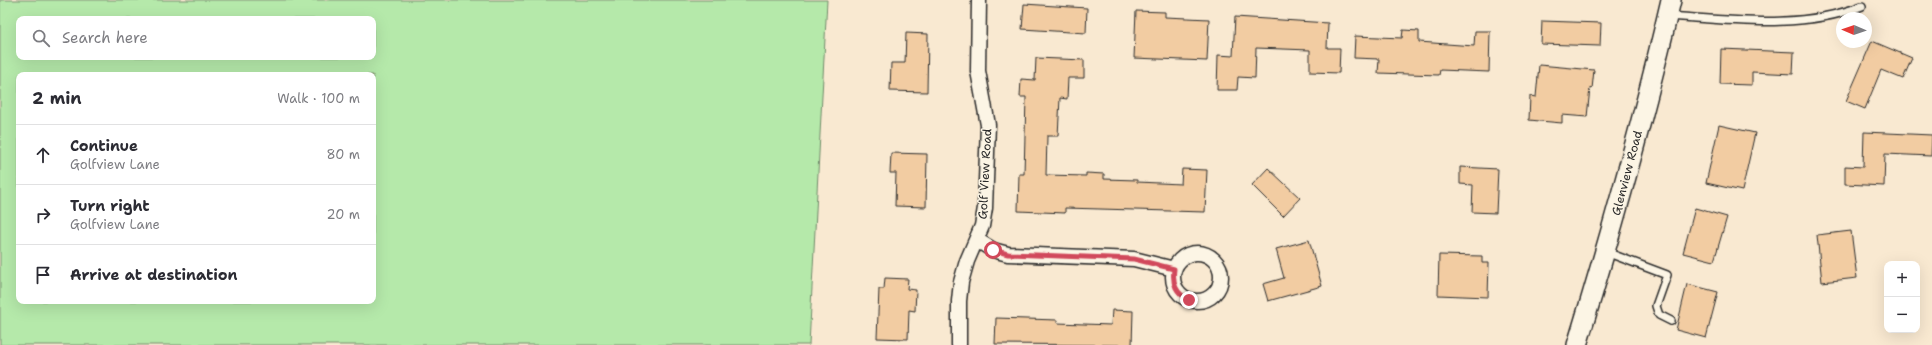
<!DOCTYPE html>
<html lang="en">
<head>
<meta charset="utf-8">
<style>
  body { margin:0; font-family:"Shantell Sans",sans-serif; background:#f7f7f7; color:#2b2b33 }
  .controls { position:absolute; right:12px; bottom:12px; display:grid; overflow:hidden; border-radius:8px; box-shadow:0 4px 16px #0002 }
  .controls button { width:36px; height:36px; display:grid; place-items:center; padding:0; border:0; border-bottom:1px solid #e1e1e2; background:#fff; color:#2b2b33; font:20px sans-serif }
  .compass { position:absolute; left:1836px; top:12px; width:36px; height:36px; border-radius:50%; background:#fff; box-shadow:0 4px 16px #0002; rotate:272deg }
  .stop { position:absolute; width:12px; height:12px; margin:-9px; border:3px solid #d1495b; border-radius:50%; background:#fff }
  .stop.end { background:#d1495b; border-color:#fff; box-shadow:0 1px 4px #0008 }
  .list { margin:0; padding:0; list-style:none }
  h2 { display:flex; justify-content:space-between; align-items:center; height:52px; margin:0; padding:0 16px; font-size:17px }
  h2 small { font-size:13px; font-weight:400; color:#7c7c81 }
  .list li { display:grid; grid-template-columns:26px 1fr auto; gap:12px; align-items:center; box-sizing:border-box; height:60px; padding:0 16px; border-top:1px solid #e1e1e2 }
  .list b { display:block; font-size:15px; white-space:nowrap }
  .list p { margin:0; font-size:13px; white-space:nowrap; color:#7c7c81 }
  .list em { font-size:13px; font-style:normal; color:#7c7c81 }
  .icon { flex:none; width:22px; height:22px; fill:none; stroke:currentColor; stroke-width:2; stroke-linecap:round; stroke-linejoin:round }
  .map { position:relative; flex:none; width:1932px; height:345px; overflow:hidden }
  .search { position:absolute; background:#fff; box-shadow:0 4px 16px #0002; left:16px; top:16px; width:360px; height:44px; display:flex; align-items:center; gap:10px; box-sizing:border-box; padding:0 14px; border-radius:8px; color:#7c7c81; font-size:15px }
  .panel { position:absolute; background:#fff; box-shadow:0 4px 16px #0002; left:16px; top:72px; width:360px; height:232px; border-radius:8px }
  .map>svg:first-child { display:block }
  .green { fill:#b5e9aa; stroke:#708a6a; fill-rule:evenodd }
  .building { fill:#f2cca2; stroke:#2b2b2b }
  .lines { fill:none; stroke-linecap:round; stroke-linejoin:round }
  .lane-casing { stroke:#2b2b2b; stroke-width:10 }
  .street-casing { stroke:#2b2b2b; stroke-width:17 }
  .secondary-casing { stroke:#2b2b2b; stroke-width:22 }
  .lane { stroke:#fcf5e5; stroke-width:7 }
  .street { stroke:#fcf5e5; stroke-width:14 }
  .secondary { stroke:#fcf5e5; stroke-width:19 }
  .route { stroke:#d1495b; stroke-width:5 }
  .labels { text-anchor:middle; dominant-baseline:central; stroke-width:3; stroke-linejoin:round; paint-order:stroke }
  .street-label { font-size:12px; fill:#2b2b2b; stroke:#fcf5e5 }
</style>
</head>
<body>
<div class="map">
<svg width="1932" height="345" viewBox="0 0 1932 345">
  <rect width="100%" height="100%" fill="#f9e9d1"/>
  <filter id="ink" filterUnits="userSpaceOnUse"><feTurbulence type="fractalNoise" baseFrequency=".025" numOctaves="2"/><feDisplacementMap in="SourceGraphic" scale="8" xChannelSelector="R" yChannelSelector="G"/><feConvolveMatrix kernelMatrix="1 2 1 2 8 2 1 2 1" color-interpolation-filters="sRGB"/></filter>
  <g filter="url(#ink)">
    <path class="green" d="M0,0H827L809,345H0ZM19,19H373V57H19ZM19,75H373V301H19Z"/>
    <path class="building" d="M1024,4L1087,8L1086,33L1022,29Z
      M1136,11L1165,12V17L1209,19L1207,61L1134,58Z
      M1235,17L1328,23L1327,48H1340L1339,73L1310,72V50L1256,48L1255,78L1238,77L1237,90H1217L1218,55L1233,56Z
      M1542,21L1601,23L1600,46L1541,44Z
      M1403,30L1419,31V42L1474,46L1475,31H1490L1489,72L1440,70L1439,75L1378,73L1379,59L1354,58L1355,36L1402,38Z
      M906,33L928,34L927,92L890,91L891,63H905Z
      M1872,41L1912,58L1903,79L1881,70L1865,109L1846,101Z
      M1721,49L1794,52L1793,74L1752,72V85L1720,84Z
      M1036,58L1084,60V78H1068L1067,99L1060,98L1058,136H1047L1046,175L1086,176V173L1104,174V179L1137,180V182L1181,184L1182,169L1207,170L1205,212L1065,208V213L1018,211L1019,174H1024L1026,97H1020L1021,79L1035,80Z
      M1539,65L1594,70L1592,89L1590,88L1587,117L1562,115V123L1529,120L1530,96L1536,97Z
      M1719,125L1755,133L1742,191L1706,183Z
      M1864,132L1932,135L1931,156L1885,154L1884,186L1845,184V166L1863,167Z
      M891,153L927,154L926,207L895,206L896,173H890Z
      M1460,167L1498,169L1496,213L1472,212L1473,185L1460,184Z
      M1268,168L1300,198L1283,216L1252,185Z
      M1695,208L1727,217L1714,261L1683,253Z
      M1851,231L1857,278L1822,282L1817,235Z
      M1309,240L1322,286L1268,301L1263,284L1284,278L1276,249Z
      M1439,255L1482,256V263H1489L1488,297L1438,295Z
      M885,278L908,279L907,289L916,290L915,311L909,310L908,339L877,338L879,289H884Z
      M1687,284L1718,292L1706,338L1676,330Z
      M1112,310L1133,311L1132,345L995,344L996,318L1057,320V323L1111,325Z"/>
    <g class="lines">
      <defs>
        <path id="lane" d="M1667,16C1731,20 1801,30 1862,6
          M1606,252L1667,275L1656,306L1659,315L1671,321"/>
        <path id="street" d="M977,240L993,250L1008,254L1134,259L1174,269
          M1173 277a24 24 0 1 1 48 0a24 24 0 1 1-48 0Z
          M959,345V301L961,282L967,261L982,226L985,208L988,125L978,71L979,0"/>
        <path id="secondary" d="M1577,345C1612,231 1644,116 1671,0"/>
      </defs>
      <use href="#lane" class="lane-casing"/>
      <use href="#street" class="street-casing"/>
      <use href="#secondary" class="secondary-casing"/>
      <use href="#lane" class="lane"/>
      <use href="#street" class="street"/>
      <use href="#secondary" class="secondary"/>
    </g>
  </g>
  <g class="lines" filter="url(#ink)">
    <path class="route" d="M993,250L1008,254L1134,259L1174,269C1172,284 1176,293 1189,300"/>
  </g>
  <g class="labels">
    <g class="street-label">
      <text transform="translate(1627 173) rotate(-75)">Glenview Road</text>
      <text transform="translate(985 174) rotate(-87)">Golf View Road</text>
    </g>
  </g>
</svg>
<div class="controls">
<button>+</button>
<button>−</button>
</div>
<svg class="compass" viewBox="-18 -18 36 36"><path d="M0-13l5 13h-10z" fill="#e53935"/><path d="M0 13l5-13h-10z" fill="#7c7c81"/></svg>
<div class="stop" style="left:993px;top:250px"></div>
<div class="stop end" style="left:1189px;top:300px"></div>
<div class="search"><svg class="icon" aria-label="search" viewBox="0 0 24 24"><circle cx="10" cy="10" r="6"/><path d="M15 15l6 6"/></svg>Search here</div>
<section class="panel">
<h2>2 min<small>Walk · 100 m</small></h2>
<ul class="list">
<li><svg class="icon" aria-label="ahead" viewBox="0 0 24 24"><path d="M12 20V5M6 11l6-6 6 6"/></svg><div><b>Continue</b><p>Golfview Lane</p></div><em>80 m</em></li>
<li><svg class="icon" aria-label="right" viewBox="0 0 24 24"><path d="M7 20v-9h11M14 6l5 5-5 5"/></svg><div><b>Turn right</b><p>Golfview Lane</p></div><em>20 m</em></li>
<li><svg class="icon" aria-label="arrive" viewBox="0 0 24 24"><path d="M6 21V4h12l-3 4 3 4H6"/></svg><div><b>Arrive at destination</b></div></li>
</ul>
</section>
</div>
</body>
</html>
